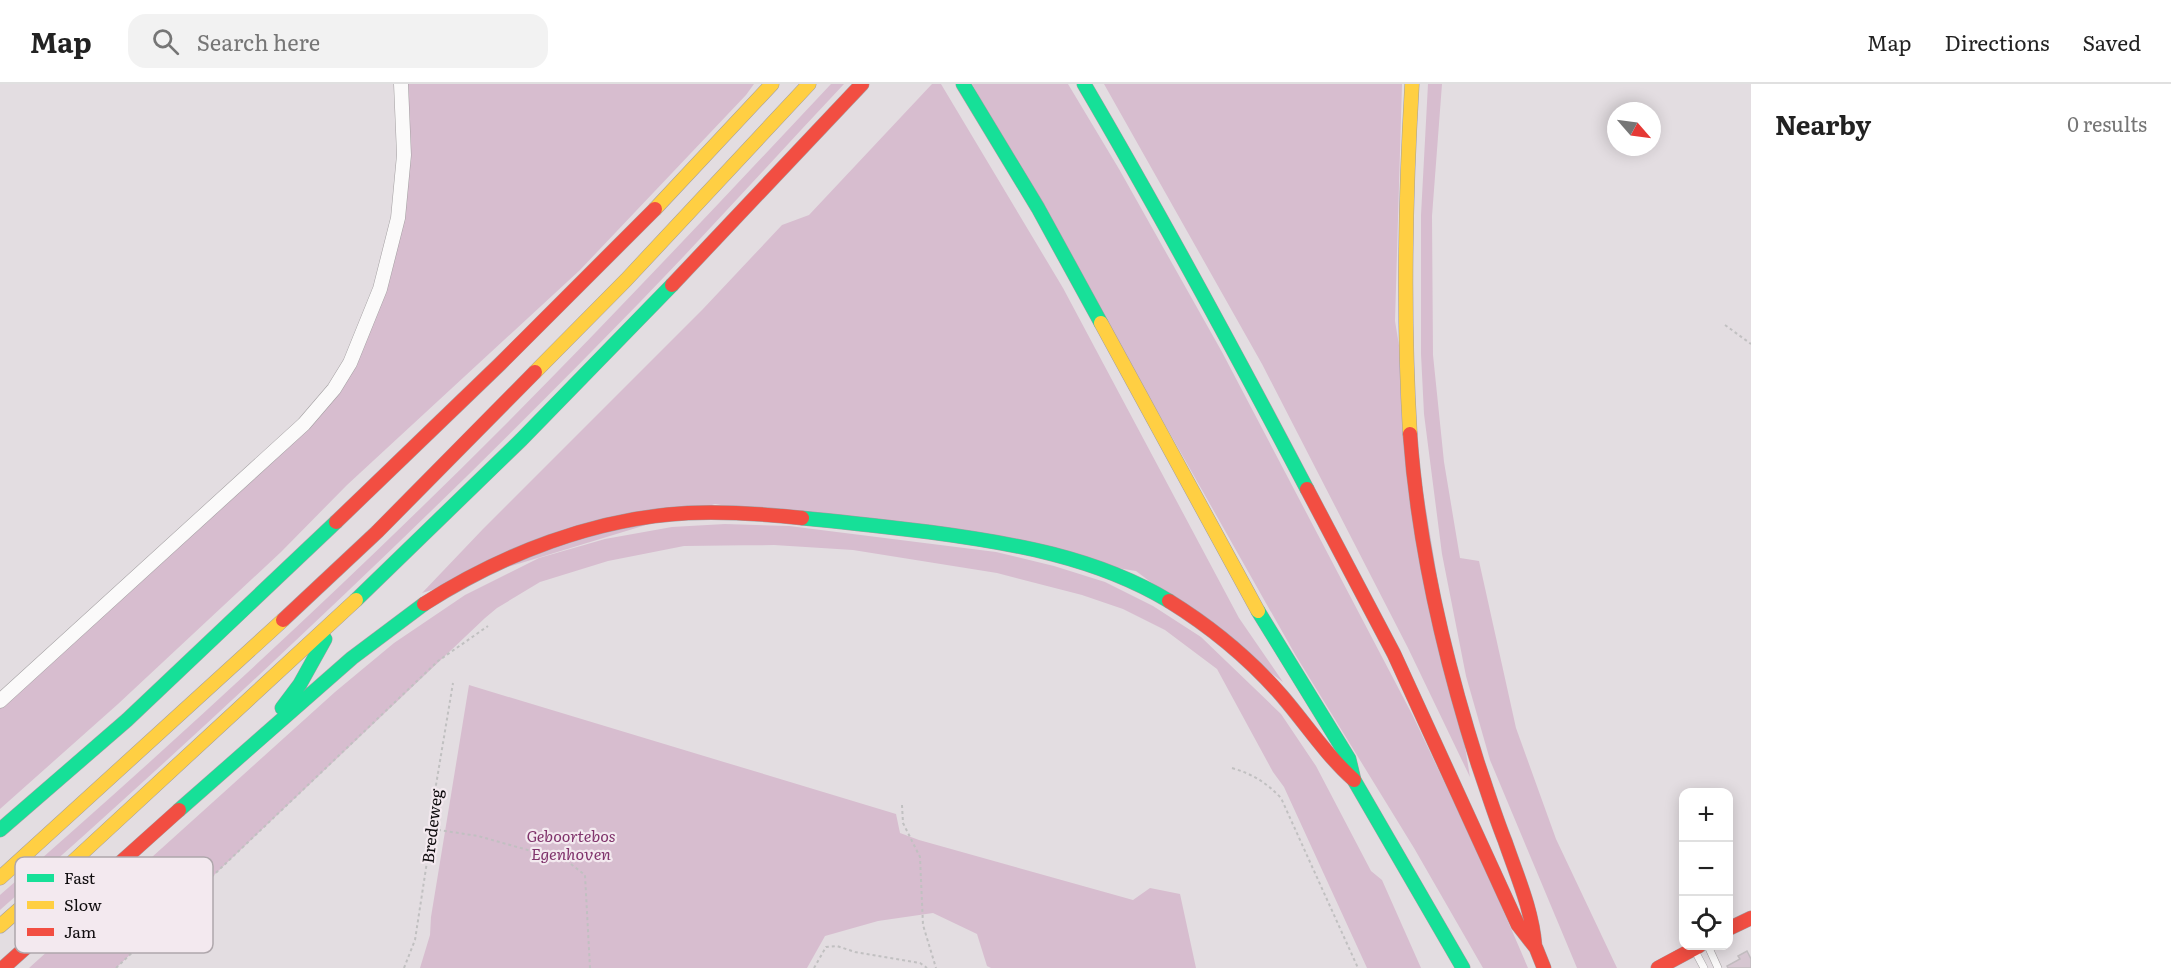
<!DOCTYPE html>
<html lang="en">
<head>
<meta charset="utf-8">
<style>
  body { margin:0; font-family:Literata,serif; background:#f2f2f2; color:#222 }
  .controls { position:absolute; right:18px; bottom:18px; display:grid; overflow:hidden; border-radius:12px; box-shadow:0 3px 15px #0003 }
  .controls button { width:54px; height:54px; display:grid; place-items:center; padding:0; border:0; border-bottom:2px solid #e0e0e0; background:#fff; color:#222; font:30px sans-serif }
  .compass { position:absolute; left:1607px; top:18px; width:54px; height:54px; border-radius:50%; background:#fff; box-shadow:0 3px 15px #0003; rotate:118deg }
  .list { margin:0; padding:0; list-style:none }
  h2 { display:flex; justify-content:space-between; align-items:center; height:78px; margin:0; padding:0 24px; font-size:26px }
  h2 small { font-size:20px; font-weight:400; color:#767676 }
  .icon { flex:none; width:33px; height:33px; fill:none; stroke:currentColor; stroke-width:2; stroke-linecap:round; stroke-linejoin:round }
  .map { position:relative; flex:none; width:1751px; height:884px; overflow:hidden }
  header { display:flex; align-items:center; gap:36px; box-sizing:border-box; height:84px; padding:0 30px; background:#fff; border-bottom:2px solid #e0e0e0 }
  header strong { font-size:28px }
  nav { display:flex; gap:33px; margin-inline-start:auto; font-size:21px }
  .search { width:420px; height:54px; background:#f2f2f2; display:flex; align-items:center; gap:15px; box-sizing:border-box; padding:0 21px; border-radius:18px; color:#767676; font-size:22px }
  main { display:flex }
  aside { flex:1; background:#fff }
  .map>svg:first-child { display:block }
  .green { fill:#d7bdcf }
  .building { fill:#d6c6d1; stroke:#c1bcbf; stroke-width:1.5 }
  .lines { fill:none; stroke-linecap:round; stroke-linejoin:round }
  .lane-casing { stroke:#a29ea0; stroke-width:8 }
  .street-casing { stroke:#a29ea0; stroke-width:15 }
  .fast-casing { stroke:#a29ea0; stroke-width:15 }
  .slow-casing { stroke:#a29ea0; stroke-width:15 }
  .jam-casing { stroke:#a29ea0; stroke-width:15 }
  .path { stroke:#c1c0c1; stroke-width:2; stroke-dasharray:3 3; stroke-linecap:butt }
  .lane { stroke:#fbfafa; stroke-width:7 }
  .street { stroke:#fbfafa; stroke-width:14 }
  .fast { stroke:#16e098; stroke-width:14 }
  .slow { stroke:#ffcf43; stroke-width:14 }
  .jam { stroke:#f24e42; stroke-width:14 }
  .labels { text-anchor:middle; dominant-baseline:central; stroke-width:4.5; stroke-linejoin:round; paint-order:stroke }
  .street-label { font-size:16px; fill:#100d0f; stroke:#f3e9ef }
  .park-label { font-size:16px; font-style:italic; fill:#80346c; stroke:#f3e9ef }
  .key { fill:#f3e9ef; stroke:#afa7ac; stroke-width:1.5 }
  .key-label { font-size:16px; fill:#100d0f }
</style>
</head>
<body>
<header>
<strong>Map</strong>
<div class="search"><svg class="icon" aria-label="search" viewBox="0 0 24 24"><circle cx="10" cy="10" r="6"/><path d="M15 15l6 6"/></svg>Search here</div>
<nav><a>Map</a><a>Directions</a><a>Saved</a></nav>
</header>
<main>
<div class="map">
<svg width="1751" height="884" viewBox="0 0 1751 884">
  <rect width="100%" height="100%" fill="#e3dde1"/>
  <path class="green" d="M407,0H754L746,11L580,186L347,401L281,468L118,620L0,725V622L336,312L386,208Z
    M831,0H844C776,72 710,146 641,217C436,428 221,631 0,826V811C173,660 342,504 504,342C615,230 723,115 831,0Z
    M932,0H941L1063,204L1239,534L1283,598L1136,487L715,420L422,509L483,445L703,225L782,141L809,131Z
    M972,0H1068L1119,85L1222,268L1413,632L1485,784L1528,884H1483L1414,764L1296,572Z
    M1104,0H1402L1395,237L1470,693L1408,564L1262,280Z
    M1428,0H1442L1432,132L1433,271L1444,378L1460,474L1479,477L1516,644L1556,755L1617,884H1577L1490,676L1466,592L1442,470L1424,330L1421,270V131Z
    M725,440L789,442L996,468L1054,482L1105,498L1153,522L1201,553L1281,630L1316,682L1371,787L1382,796L1421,884H1367L1284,703L1273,688L1217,585L1165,546L1123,525L1082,511L997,489L853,466L774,461L684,462L608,477L540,498L497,524L485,534L116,884H29L335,608L394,559L465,511L539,474L605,455L672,443Z
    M469,601L896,730L900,749L919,756L1133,816L1150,804L1180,810L1196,884H991L987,882L977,850L933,829L878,837L825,852L807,884H420L430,851L431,833Z"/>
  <path class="building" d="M1747,867L1751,875V884H1728L1727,882L1740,875L1738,872Z"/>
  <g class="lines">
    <defs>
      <path id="lane" d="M1708,862L1718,884
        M1695,867L1704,884"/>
      <path id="street" d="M0,617L304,340L334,305L350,279L380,205L398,134L404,71L401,0"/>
      <path id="fast" d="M963,0L1038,124L1101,239
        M1084,0C1162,133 1235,268 1307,405
        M802,434C844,438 887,443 929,448C1012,459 1096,473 1169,517
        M356,516L521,356L672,201
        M1258,527L1349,675L1354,696L1463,884
        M282,624L300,600L325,555
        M179,726L352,574L424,520
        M0,746L127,636L336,438"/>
      <path id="slow" d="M655,125L772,0
        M1101,239L1258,527
        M535,288L626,196L809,0
        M1410,350C1403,233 1405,117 1412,0
        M0,794L283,536
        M0,842L66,784L356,516"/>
      <path id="jam" d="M672,201L862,0
        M1410,350C1418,462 1444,573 1478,680C1487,706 1495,732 1505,757C1517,792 1532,825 1535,862
        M1307,405L1394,570L1518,841L1536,864L1544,884
        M336,438L500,280L655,125
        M1169,517C1211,543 1249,574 1282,612C1306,640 1326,671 1354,696
        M424,520C502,470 595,434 688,429C726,427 764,430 802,434
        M283,536L377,448L535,288
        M1728,845L1751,834
        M3,884L179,726
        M1658,884L1699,862"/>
    </defs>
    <use href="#lane" class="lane-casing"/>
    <use href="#street" class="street-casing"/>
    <use href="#fast" class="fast-casing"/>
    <use href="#slow" class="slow-casing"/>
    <use href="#jam" class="jam-casing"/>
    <path class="path" d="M1725,241L1751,260
      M1232,684C1252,690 1266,698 1281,714L1358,884
      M902,721L903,739L920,773L923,841L936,884
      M432,745L478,752L567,777L585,791L590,884
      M116,884L438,577L488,542
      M404,884L415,856L432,745L433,719L453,599
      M814,884L826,863L837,862L855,868L920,879L927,884"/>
    <use href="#lane" class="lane"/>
    <use href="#street" class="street"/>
    <use href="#fast" class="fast"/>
    <use href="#slow" class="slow"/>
    <use href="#jam" class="jam"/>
  </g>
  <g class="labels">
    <g class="street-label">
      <text transform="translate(431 742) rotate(-83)">Bredeweg</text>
    </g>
    <g class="park-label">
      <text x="571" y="751">Geboortebos<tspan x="571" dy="18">Egenhoven</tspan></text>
    </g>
  </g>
  <rect x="15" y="773" width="198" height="96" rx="9" class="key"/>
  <rect x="27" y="790" width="27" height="8" fill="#16e098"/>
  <rect x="27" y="817" width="27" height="8" fill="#ffcf43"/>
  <rect x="27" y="844" width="27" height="8" fill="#f24e42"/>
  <g class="key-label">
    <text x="64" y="800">Fast</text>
    <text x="64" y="827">Slow</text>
    <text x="64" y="854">Jam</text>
  </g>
</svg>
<div class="controls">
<button>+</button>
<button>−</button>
<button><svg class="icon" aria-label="locate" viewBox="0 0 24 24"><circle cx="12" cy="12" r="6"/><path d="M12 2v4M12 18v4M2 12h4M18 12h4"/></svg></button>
</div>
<svg class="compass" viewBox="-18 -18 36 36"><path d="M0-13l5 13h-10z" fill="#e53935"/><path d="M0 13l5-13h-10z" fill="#767676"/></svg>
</div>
<aside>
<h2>Nearby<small>0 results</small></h2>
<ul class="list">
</ul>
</aside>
</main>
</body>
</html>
